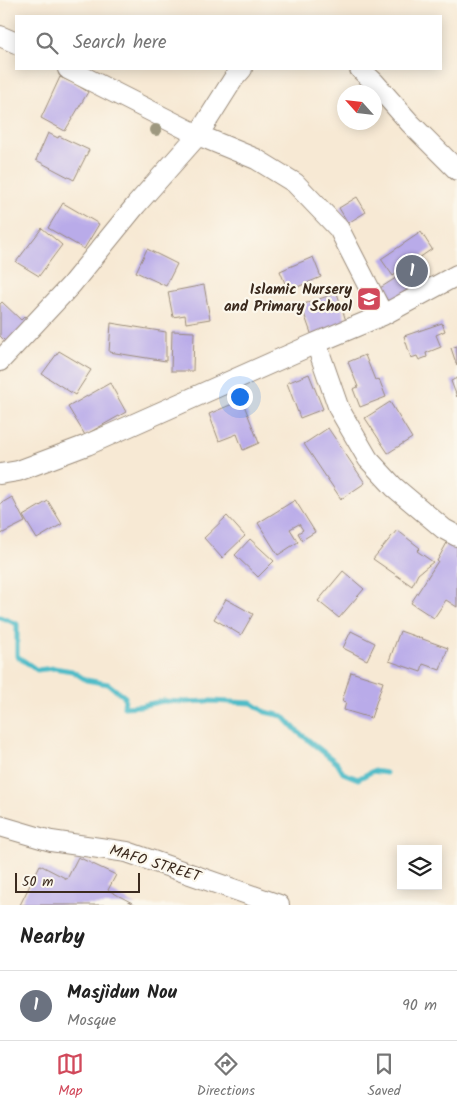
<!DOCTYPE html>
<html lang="en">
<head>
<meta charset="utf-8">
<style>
  body { margin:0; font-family:Kalam,sans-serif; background:#f6f6f6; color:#222 }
  .controls { position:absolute; right:15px; bottom:15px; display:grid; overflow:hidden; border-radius:0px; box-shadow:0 2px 12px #0003 }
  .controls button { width:45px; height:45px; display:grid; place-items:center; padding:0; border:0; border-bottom:1px solid #e0e0e0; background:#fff; color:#222; font:25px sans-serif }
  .compass { position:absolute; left:337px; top:85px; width:45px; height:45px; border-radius:50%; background:#fff; box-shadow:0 2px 12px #0003; rotate:297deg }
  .scale { position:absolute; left:15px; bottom:12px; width:125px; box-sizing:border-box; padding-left:5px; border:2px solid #3b2a1e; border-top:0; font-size:14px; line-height:18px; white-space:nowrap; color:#3b2a1e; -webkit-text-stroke:4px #fbf7ec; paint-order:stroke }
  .you { position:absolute; left:239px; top:396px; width:18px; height:18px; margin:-12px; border:4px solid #fff; border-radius:50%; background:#1a73e8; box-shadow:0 0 0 8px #1a73e833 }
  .badge { display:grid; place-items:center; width:32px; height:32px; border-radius:50%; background:#d1495b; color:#fff; font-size:16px; font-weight:700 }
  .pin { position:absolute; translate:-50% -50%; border:2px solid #fff; box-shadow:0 1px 5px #0006 }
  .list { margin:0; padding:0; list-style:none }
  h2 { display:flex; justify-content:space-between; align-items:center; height:65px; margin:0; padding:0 20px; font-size:21px }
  h2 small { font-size:16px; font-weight:400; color:#767676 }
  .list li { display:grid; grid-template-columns:32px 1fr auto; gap:15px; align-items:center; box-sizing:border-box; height:70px; padding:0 20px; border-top:1px solid #e0e0e0 }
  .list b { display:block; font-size:19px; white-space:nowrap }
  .list p { margin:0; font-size:16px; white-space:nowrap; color:#767676 }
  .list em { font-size:16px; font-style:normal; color:#767676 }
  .icon { flex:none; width:28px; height:28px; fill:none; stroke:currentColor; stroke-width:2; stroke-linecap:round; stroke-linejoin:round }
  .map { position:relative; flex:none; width:457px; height:905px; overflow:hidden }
  .search { position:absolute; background:#fff; box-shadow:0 2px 12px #0003; left:15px; right:15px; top:15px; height:55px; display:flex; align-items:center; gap:12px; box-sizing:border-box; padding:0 18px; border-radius:0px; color:#767676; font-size:19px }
  .sheet { height:135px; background:#fff }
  nav { display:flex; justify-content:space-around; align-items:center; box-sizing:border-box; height:70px; border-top:1px solid #e0e0e0; background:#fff; font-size:14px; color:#767676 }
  nav a { display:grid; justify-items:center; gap:2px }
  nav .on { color:#d1495b }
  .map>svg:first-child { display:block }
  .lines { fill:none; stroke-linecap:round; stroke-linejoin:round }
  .stream { stroke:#4fbcc8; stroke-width:5 }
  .building { fill:#b9abe9 }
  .street-casing { stroke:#998a79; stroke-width:22 }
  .street { stroke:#fff; stroke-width:20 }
  .tree { fill:#9e987f }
  .labels { text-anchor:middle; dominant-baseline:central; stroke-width:4.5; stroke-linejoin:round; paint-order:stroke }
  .poi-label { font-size:15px; font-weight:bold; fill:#3b2a1e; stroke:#fbf7ec; text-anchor:end }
  .street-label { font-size:15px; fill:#3b2a1e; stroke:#fbf7ec }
</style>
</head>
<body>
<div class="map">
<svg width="457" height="905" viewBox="0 0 457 905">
  <rect width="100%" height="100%" fill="#fbf7ec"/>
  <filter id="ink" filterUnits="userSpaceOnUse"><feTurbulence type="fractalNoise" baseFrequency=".02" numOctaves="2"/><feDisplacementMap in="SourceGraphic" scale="10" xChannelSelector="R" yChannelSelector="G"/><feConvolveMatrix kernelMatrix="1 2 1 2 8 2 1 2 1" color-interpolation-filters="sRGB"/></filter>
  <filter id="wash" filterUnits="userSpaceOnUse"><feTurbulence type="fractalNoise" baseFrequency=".0096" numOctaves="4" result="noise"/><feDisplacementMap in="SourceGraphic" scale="20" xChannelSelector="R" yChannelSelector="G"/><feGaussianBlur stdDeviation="1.12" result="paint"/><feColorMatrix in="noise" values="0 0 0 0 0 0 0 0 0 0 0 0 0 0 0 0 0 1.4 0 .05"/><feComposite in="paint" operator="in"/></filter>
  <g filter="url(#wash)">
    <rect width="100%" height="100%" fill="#f7e9d4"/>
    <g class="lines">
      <path class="stream" d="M0,617L17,624V656L37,670L54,668L72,671L86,680L108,684L125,697L124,707L140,706L163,701L185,702L210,701L252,703L265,712L283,716L297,731L337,763L343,773L358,779L373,771L386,773"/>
    </g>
    <g id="blocks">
      <path class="building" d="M60,77L74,83L88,92L65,131L41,118Z
        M48,133L58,138L59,136L89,150L74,180L36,160Z
        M357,197L366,212L348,223L339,208Z
        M63,203L99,224L84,249L48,228Z
        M42,228L62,245L39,276L16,262Z
        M421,232L432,249L393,276L381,259Z
        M147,249L177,264L166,286L136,272Z
        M313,257L321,277L288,291L280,271Z
        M410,269L423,290L393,309L380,288Z
        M204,285L210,319L186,323L185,315L173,317L168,292Z
        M337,293L347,324L312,336L301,305Z
        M2,302L21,320L25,316L34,324L12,348L0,336V304Z
        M111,323L166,332V361L109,352Z
        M442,323L445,331L436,335L441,347L426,353L427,357L419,360L417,356L411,358L404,336Z
        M172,331L194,332L193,371H171Z
        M457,346V366L451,348Z
        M59,351L91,370L75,395L42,374Z
        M365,355L375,380L379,379L386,397L360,407L353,389L358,387L348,362Z
        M309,374L323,409L300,418L287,383Z
        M457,378V397L451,381Z
        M110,383L126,412L85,435L68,407Z
        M242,400L259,443L243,450L237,434L219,441L209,414Z
        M390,402L412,438L388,453L365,418Z
        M328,428L365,483L341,499L304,444Z
        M12,497L25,522L1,534L0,504Z
        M295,500L315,532L302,540L298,533L303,530L299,524L290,529L298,542L278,555L258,523Z
        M48,501L62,524L37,539L23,516Z
        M227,516L245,536L222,558L204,538Z
        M397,530L420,548L417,551L433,562L418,574L412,586L373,559Z
        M250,539L274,561L258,577L235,555Z
        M449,539L457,543V607L446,600L434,618L411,603L438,561H437Z
        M343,571L364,589L339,618L318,601Z
        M226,599L253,614L241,635L214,619Z
        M351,631L375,643L367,660L343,648Z
        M400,631L448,648L440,670L423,664L421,672L389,661Z
        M351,672L383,682L371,718L344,710L346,702L342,701Z
        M78,857L116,875L108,890L136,905H20L40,865L67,879Z"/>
    </g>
  </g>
  <g filter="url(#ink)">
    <use href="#blocks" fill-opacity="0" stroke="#998a79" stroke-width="1"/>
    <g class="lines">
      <defs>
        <path id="street" d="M0,36L16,43
          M68,69L198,135L256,159L295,183L339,229L383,315
          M360,69L374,82L410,123L457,170
          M316,343L339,409L368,459L394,487L444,529L457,536
          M0,361L71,285L136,205L198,135L234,78L242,69
          M0,474L18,471L87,445L316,343L383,315L457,275
          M0,826L51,841L127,852L279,905"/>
      </defs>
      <use href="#street" class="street-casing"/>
      <use href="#street" class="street"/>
    </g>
    <circle class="tree" cx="156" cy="130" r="6"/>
  </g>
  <defs>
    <symbol id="school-square" viewBox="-11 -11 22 22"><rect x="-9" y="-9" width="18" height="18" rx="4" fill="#d1495b" stroke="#fbf7ec"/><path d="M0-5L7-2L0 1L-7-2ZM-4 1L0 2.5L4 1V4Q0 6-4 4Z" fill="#fff"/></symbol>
  </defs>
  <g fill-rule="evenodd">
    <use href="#school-square" x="355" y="285" width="28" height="28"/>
  </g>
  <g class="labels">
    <g class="poi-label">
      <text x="352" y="290">Islamic Nursery<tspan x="352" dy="17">and Primary School</tspan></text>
    </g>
    <g class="street-label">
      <text transform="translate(155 864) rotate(17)">MAFO STREET</text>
    </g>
  </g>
</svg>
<div class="controls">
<button><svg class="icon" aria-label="layers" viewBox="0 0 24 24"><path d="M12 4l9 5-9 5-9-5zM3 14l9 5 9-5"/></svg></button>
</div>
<svg class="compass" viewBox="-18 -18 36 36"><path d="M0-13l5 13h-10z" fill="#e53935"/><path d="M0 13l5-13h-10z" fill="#767676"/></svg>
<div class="scale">50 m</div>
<div class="you"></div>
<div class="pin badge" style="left:412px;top:271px;background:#6b7280">1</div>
<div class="search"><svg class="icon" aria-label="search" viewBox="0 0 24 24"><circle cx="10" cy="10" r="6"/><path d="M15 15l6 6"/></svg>Search here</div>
</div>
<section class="sheet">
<h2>Nearby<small></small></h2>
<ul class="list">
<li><span class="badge" style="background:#6b7280">1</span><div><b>Masjidun Nou</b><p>Mosque</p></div><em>90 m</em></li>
</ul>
</section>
<nav>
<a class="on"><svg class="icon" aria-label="map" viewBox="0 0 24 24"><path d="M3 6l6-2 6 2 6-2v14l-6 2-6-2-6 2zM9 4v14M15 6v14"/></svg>Map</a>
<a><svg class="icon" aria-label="directions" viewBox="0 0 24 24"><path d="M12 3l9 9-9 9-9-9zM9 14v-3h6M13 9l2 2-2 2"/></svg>Directions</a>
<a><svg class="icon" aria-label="saved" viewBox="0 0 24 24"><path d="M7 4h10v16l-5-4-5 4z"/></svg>Saved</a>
</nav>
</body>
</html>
